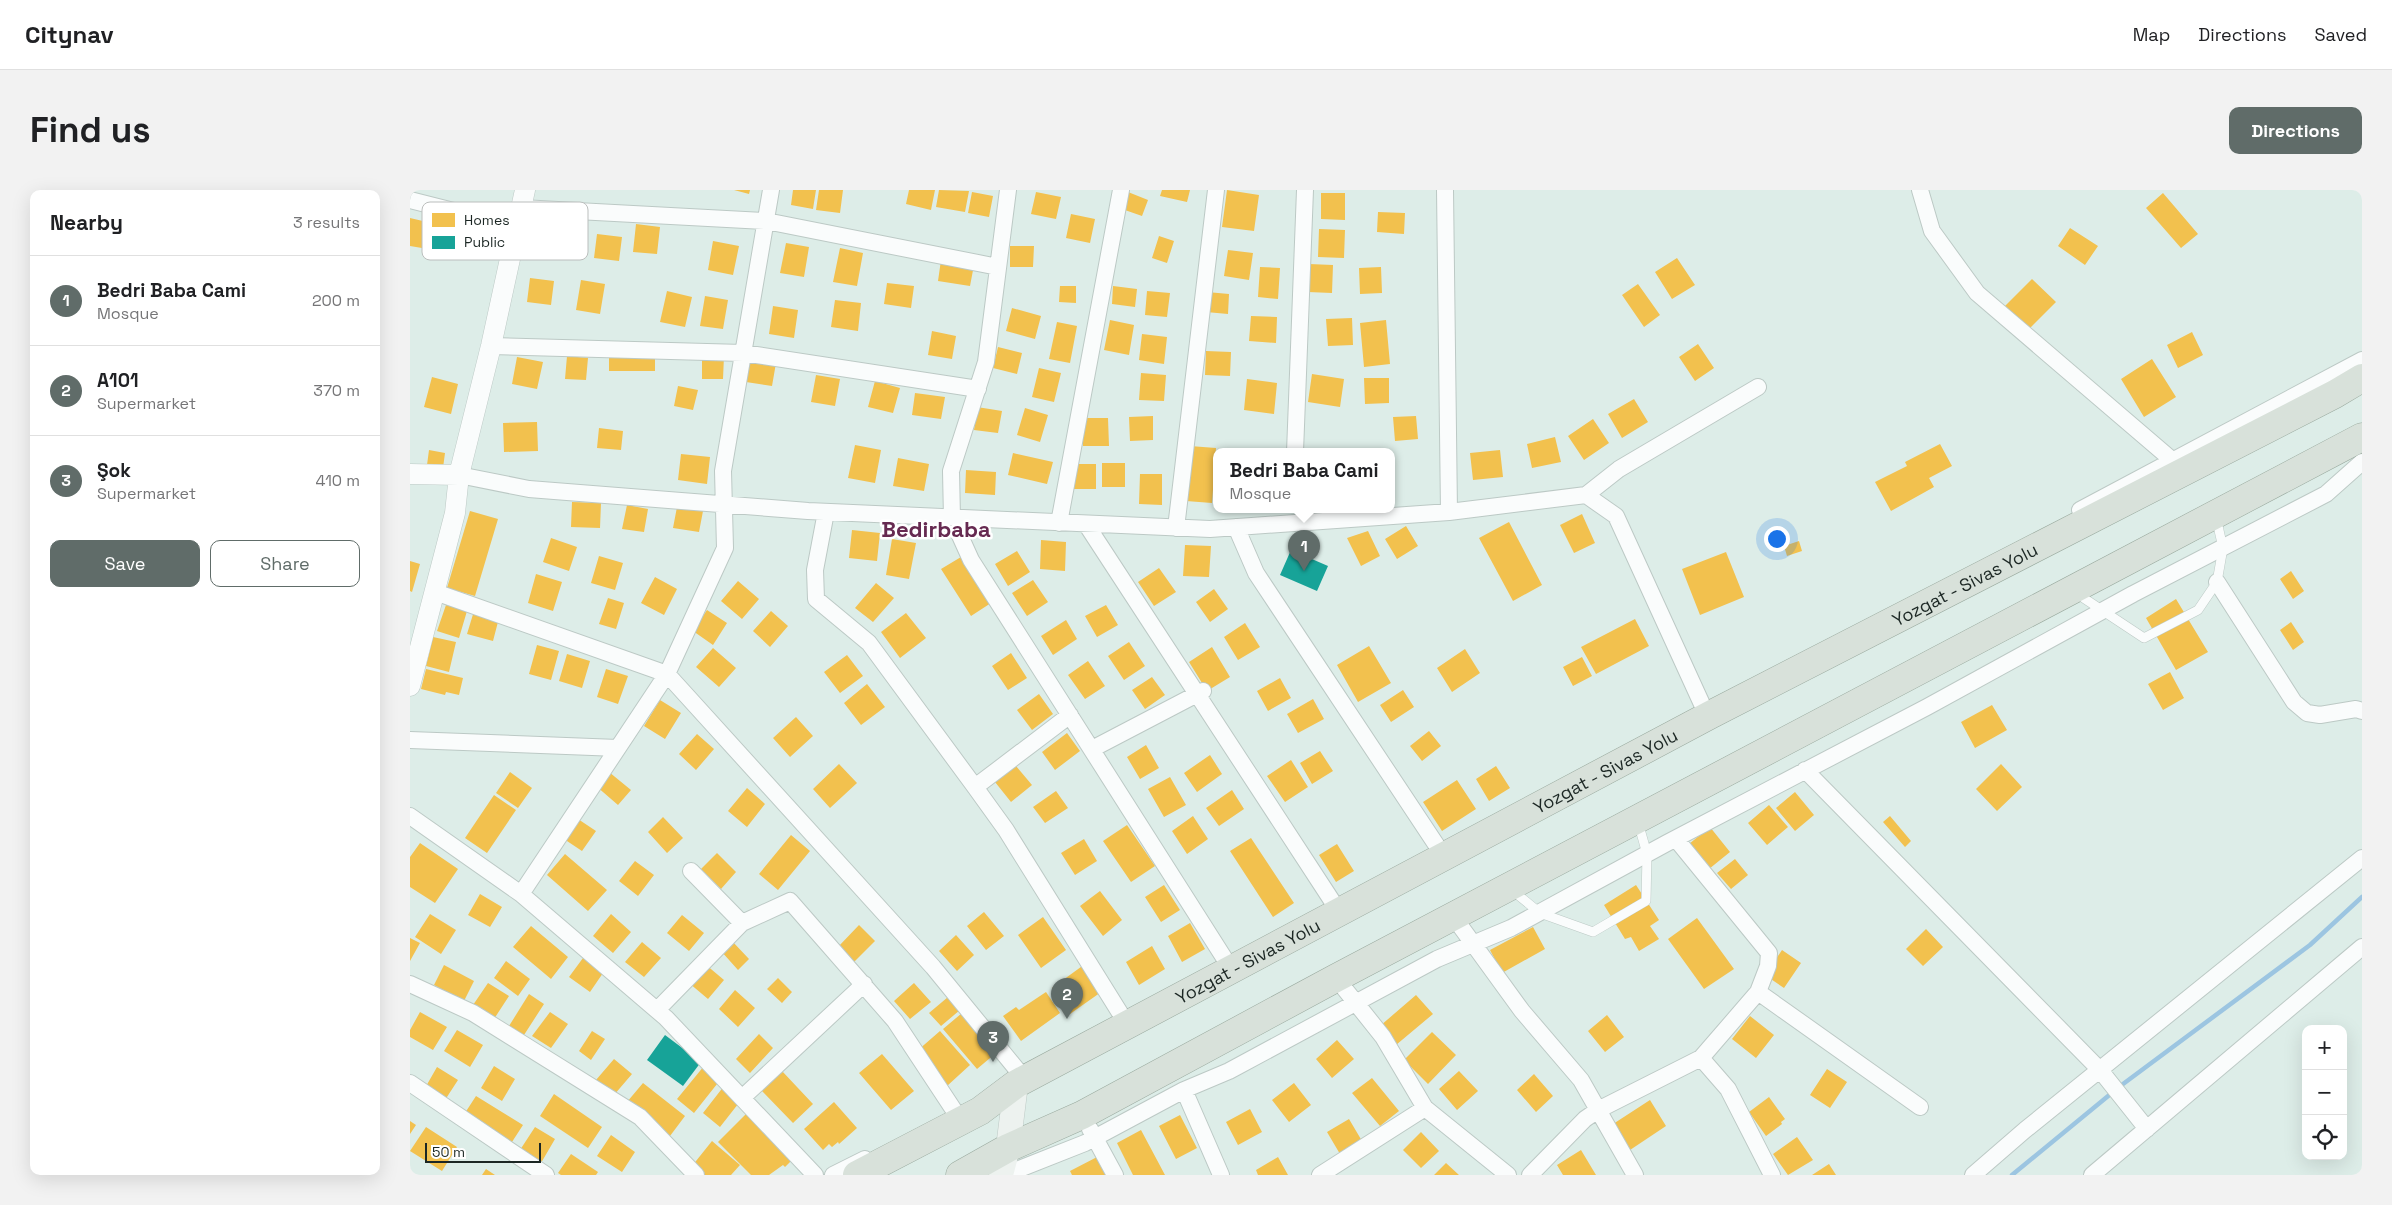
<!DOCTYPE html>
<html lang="en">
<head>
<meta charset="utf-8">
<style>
  body { margin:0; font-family:"Space Grotesk",sans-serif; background:#f2f2f2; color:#202124 }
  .controls { position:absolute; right:15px; bottom:15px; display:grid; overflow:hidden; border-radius:10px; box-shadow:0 5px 20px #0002 }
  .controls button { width:45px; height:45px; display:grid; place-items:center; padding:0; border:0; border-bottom:1px solid #e0e0e0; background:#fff; color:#202124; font:25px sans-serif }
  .scale { position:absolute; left:15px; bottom:12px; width:116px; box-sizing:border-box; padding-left:5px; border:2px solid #1c2724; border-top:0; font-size:14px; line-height:18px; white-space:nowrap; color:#1c2724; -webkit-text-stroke:4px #fff; paint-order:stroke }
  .you { position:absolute; left:1366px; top:348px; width:18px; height:18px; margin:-12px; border:4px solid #fff; border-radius:50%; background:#1a73e8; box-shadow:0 0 0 8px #1a73e833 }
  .badge { display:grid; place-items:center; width:32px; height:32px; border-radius:50%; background:#606c69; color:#fff; font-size:16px; font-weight:700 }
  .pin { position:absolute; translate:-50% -41px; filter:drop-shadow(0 1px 2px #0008) }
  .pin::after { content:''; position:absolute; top:26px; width:18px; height:15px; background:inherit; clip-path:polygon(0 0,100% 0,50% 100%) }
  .popup { position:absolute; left:803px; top:258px; width:182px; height:65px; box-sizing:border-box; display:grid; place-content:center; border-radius:10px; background:#fff; filter:drop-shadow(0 1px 4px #0005); font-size:16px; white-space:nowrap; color:#757577 }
  .popup b { font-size:19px; color:#202124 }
  .popup::after { content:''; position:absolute; left:50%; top:100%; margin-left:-10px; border:10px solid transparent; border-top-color:#fff }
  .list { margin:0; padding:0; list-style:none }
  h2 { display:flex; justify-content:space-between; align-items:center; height:65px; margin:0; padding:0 20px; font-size:21px }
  h2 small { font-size:16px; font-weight:400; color:#757577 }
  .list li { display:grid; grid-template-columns:32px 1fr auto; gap:15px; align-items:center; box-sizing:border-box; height:90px; padding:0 20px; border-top:1px solid #e0e0e0 }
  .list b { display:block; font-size:19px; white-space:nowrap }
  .list p { margin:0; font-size:16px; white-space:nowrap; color:#757577 }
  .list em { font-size:16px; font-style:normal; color:#757577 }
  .actions { display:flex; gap:10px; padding:15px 20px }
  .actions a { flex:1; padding:11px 0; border:1px solid #606c69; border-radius:10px; text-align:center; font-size:18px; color:#606c69 }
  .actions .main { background:#606c69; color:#fff }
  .icon { flex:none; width:28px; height:28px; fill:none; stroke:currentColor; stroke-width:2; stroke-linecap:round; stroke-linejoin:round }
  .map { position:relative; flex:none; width:1952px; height:985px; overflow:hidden; border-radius:10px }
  header { display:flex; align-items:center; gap:30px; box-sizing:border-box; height:70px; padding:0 25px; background:#fff; border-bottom:1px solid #e0e0e0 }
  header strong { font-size:24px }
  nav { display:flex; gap:28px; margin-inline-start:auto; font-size:18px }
  .intro { display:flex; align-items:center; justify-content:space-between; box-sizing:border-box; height:120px; padding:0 30px }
  h1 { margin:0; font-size:35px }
  .button { padding:12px 22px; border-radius:10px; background:#606c69; color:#fff; font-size:18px; font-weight:700 }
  main { display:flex; gap:30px; padding:0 30px }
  aside { flex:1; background:#fff; border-radius:10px; box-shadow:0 5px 20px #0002 }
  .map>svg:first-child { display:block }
  .homes { fill:#f2c14e }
  .public { fill:#17a398 }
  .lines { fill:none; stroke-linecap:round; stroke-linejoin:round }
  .stream { stroke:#9cc5e1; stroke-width:4.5 }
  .service-casing { stroke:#bcc9c5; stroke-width:10 }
  .minor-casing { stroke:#bcc9c5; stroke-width:18 }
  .tertiary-casing { stroke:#bcc9c5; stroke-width:21 }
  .secondary-casing { stroke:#bcc9c5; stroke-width:25 }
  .trunk-casing { stroke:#99a99e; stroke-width:29 }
  .service { stroke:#fafcfc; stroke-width:9 }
  .minor { stroke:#fafcfc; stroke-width:16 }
  .tertiary { stroke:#fafcfc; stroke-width:20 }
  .secondary { stroke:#edf2ef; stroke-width:24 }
  .trunk { stroke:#d8e1da; stroke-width:28 }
  .labels { text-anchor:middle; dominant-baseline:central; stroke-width:5; stroke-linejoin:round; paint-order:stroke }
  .street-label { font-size:18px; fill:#1c2724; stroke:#fff }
  .district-label { font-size:22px; font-weight:bold; fill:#662a51; stroke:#fff }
  .key { fill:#fff; stroke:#bbbebd; stroke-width:1 }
  .key-label { font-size:14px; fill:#1c2724 }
</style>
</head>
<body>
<header>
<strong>Citynav</strong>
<nav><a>Map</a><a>Directions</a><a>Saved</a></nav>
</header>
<div class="intro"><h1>Find us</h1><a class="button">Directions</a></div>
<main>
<aside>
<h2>Nearby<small>3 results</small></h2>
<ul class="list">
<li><span class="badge">1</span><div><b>Bedri Baba Cami</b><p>Mosque</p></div><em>200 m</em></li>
<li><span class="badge">2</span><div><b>A101</b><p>Supermarket</p></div><em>370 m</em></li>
<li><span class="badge">3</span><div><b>Şok</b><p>Supermarket</p></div><em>410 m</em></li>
</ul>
<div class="actions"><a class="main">Save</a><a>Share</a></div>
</aside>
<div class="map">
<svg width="1952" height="985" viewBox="0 0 1952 985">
  <rect width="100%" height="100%" fill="#ddede8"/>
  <path class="homes" d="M324,0H340L339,4Z
    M383,0H406L403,19L381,15Z
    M409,0H433L430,23L406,20Z
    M499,0H525L521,20L496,14Z
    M529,0L559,1L555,22L526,17Z
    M752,0H780L777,12L750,6Z
    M817,0L849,5L844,41L812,37Z
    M562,2L583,6L579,27L558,23Z
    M626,2L651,7L646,29L621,24Z
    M718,2L738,10L732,26L712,19Z
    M911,3H935V30L911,29Z
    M1753,3L1788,44L1771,58L1736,18Z
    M968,22L995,23L994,44L967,42Z
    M661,24L685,29L680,53L656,48Z
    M0,28L17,32L12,58L0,56Z
    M138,34L167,39L161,65L133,60Z
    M226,34L250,37L247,64L223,62Z
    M1660,38L1688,56L1675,75L1648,56Z
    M909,39L935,40L934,68L908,67Z
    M187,44L212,47L209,71L184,68Z
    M749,46L764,51L757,73L742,68Z
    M303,51L329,56L323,85L298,80Z
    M376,53L399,57L394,87L370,83Z
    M600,56H624L623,77H600Z
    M430,58L453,63L447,96L423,92Z
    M818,60L843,63L839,90L814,86Z
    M1267,68L1285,95L1262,109L1245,82Z
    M531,70L564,75L560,96L528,91Z
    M899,74L923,75L922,103L898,102Z
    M850,77L870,78L868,109L848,107Z
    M971,77L972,103L950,104L949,78Z
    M120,88L144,91L141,115L117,112Z
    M1622,89L1646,112L1619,139L1595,116Z
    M171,90L195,94L190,124L166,120Z
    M477,93L504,96L501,118L474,114Z
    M1228,94L1250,125L1234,137L1212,105Z
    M650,96H666V113L649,112Z
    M703,96L727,99L725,117L702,114Z
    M257,101L282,107L275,137L250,132Z
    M737,101L760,103L757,127L735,125Z
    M797,102L819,104L818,124L796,122Z
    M295,106L318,110L313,139L290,136Z
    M425,110L451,113L448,141L421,137Z
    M363,116L388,120L384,148L359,144Z
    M602,118L631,126L625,149L596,141Z
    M841,126L867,127L866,153L839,151Z
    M942,128L943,155L918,156L916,129Z
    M700,130L724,135L719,165L694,160Z
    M976,130L980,174L954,177L950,133Z
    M647,132L667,136L660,173L639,169Z
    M522,141L546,146L542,169L518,165Z
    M1782,142L1793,165L1768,178L1757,155Z
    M732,144L757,147L754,174L729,170Z
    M1288,154L1304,178L1285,191L1269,167Z
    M588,157L612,163L607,184L583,178Z
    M796,161L821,162L820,186L795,185Z
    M199,165H245V181H199Z
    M157,166L178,168L176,190L155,189Z
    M292,166H314L313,189H292Z
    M107,167L133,172L127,199L102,194Z
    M1742,169L1766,207L1734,227L1711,189Z
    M339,170L366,173L362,196L336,192Z
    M629,178L651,183L644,212L622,207Z
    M731,183L756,185L754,211L729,210Z
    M902,184L934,189L930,217L898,212Z
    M406,185L430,189L425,216L401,212Z
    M22,187L48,194L41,224L14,217Z
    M954,188H979V213L955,214Z
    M837,189L867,193L864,224L834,220Z
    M465,191L490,198L483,223L458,217Z
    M268,196L288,200L283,220L264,216Z
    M505,203L535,207L531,229L502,225Z
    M1224,209L1238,232L1212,248L1198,224Z
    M567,217L592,221L588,243L564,240Z
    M615,218L638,225L630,252L607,245Z
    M743,226V250L720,251L719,227Z
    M1006,226L1008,249L985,251L983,227Z
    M673,228H698L699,256H673Z
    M1183,229L1199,253L1174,270L1158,246Z
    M127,232L128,261L94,262L93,233Z
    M189,238L213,241L211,260L187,258Z
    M1145,247L1151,272L1122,278L1117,254Z
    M1530,254L1542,276L1519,288L1524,297L1481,321L1465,292L1497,276L1495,272Z
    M445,255L471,260L465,293L438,288Z
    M780,256L806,258L802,313L776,311Z
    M19,260L35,263L33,278L17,275Z
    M1090,260L1093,287L1063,290L1060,263Z
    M603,263L643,272L637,294L598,285Z
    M271,264L300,267L297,294L268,290Z
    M488,268L519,274L514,301L483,296Z
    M692,273H715V297H692Z
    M662,274H686V299H662Z
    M556,280L586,282L585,305L555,303Z
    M730,284H752V315L729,314Z
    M162,312L191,313L190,338L161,337Z
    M217,315L238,319L234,342L212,339Z
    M267,317L293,321L289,342L263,338Z
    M60,321L88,329L65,406L37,398Z
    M1172,324L1185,353L1164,363L1150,335Z
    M1099,332L1132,395L1103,411L1069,348Z
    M996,336L1008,356L987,369L975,349Z
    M442,340L470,343L467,371L439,368Z
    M958,341L970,366L951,376L937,348Z
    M141,348L167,357L159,381L133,372Z
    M482,349L506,353L499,389L476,385Z
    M631,350L656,352L655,381L630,379Z
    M1389,351L1392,361L1377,366L1374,356Z
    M775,355L801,356L799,387L773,386Z
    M607,361L620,382L598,396L585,374Z
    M1316,362L1334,407L1290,425L1272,379Z
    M189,366L213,373L205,400L181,393Z
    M551,367L581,413L561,426L531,379Z
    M0,371L10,374L2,402L0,401Z
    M749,378L766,402L744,416L728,392Z
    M1881,381L1894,401L1883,409L1870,389Z
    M126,384L152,392L143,421L118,413Z
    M245,387L267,399L254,425L231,413Z
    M623,390L638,412L617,426L602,403Z
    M328,391L349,409L332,429L311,411Z
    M466,393L484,408L463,432L445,418Z
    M804,399L818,419L800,432L786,412Z
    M198,408L214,413L206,439L189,434Z
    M1766,409L1798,462L1766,480L1736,428Z
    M36,415L57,421L49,448L27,441Z
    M696,415L708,435L687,447L675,426Z
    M297,420L317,433L303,455L283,441Z
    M64,421L89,428L83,451L57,444Z
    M361,421L378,436L360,457L343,441Z
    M496,423L516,448L490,468L471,442Z
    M1225,429L1239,456L1186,484L1171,457Z
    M656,430L667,449L643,465L631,446Z
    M1881,432L1894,452L1883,460L1870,440Z
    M835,433L850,457L828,470L814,447Z
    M23,447L46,452L39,482L16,476Z
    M719,452L735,476L714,490L698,466Z
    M127,455L149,461L141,490L119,484Z
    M959,456L981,493L948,512L927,475Z
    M802,457L820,487L797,501L779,472Z
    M303,458L326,478L309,497L286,477Z
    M1055,459L1070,483L1042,502L1027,478Z
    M601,463L617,488L598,500L582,476Z
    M157,464L180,471L172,498L149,491Z
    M437,465L453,486L430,503L414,482Z
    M1172,467L1182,486L1163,496L1153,477Z
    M678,471L695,496L675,509L658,485Z
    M16,479L53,488L49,505L36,502L35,505L11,499Z
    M196,479L218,486L208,514L187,507Z
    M1760,482L1774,508L1753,520L1738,494Z
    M742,487L755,505L735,519L722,500Z
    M870,488L881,508L858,521L847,501Z
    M457,494L475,517L451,535L434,513Z
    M993,500L1004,517L981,532L970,515Z
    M629,504L643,524L622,540L607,520Z
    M903,509L914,529L888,543L877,524Z
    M250,510L271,523L255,549L234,536Z
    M1582,515L1597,540L1565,558L1551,532Z
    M386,527L403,546L380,567L363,548Z
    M1019,541L1031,556L1012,571L1000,556Z
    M657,543L670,561L645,580L632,562Z
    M287,544L304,559L286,580L269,564Z
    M736,555L749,578L730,589L717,567Z
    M910,561L923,581L902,594L890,573Z
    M800,565L812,584L787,602L774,583Z
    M881,570L898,597L875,612L857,586Z
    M429,574L447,593L420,618L403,599Z
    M1591,574L1612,597L1587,621L1566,599Z
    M606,576L622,595L601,612L585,592Z
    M1086,576L1100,598L1079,611L1066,589Z
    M100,582L122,598L108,618L86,603Z
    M199,582L221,600L208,615L186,596Z
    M760,587L776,615L754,627L738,599Z
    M1047,590L1066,619L1032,641L1013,612Z
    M337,598L355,614L337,637L318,621Z
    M822,600L834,619L809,636L796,618Z
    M646,601L658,618L635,633L623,617Z
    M1385,602L1404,625L1385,641L1366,618Z
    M84,605L106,620L77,663L55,648Z
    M1359,615L1378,637L1357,655L1338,633Z
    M783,626L798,649L777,664L762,641Z
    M1480,626L1501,651L1495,657L1473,632Z
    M165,627L186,641L172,661L151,647Z
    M253,627L273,648L257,663L238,642Z
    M717,635L745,676L721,692L693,651Z
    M1300,637L1320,662L1299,679L1279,654Z
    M381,645L400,661L368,700L349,684Z
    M841,648L884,713L863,727L820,661Z
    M674,649L687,671L665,685L651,663Z
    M10,653L48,679L25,713L0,697V667Z
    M927,654L944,681L926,692L909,665Z
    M307,663L326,682L311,699L291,679Z
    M155,664L197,700L178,721L137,685Z
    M1325,669L1338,685L1321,699L1307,683Z
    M225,671L244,685L228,706L209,691Z
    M754,695L770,720L751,732L735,707Z
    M1226,695L1249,730L1240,736L1249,749L1229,761L1221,747L1215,749L1194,715Z
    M690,701L712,730L693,746L670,716Z
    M70,704L92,717L80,737L58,725Z
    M574,722L594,746L576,760L557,736Z
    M20,724L46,740L31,764L5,747Z
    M201,724L221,742L203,763L183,746Z
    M272,725L294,743L279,761L257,743Z
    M633,727L656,760L631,778L608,745Z
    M1287,728L1324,779L1294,799L1258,749Z
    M780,733L795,759L772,772L758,746Z
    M449,735L465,751L444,772L428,757Z
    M121,736L158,767L141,789L103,757Z
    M1123,737L1135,759L1092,783L1080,760Z
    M1516,739L1533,757L1513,776L1496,759Z
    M546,745L564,765L547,781L529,761Z
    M0,748L10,753L0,771Z
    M322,751L339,769L328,780L311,761Z
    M232,752L251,768L234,787L215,772Z
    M742,756L755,779L729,795L716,772Z
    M1372,760L1391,773L1374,798L1355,785Z
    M173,768L193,783L180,802L159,787Z
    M96,771L120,789L108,806L84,788Z
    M295,774L314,790L298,809L279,793Z
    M675,774L694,800L660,824L642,798Z
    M34,775L64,791L54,811L24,795Z
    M368,788L382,802L372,813L357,799Z
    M78,793L99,806L84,829L63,815Z
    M504,793L521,812L500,829L484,811Z
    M325,800L345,818L328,837L309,819Z
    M636,802L650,823L611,851L593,826L606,817L609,820Z
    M119,804L134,814L114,845L99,836Z
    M1006,805L1023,824L986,855L970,836Z
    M538,807L550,820L531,836L519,823Z
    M10,822L37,837L23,860L0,847V840Z
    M140,822L158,834L141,858L122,846Z
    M552,823L586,863L567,879L533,839Z
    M1197,825L1214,847L1195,862L1178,841Z
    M1340,826L1364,845L1346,868L1322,849Z
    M47,840L73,855L60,877L34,861Z
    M182,841L195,849L181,870L169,861Z
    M530,841L560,875L537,896L507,861Z
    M1022,842L1046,865L1018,894L994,870Z
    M349,844L363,858L340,883L326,869Z
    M927,850L944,869L922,888L906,869Z
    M472,864L504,901L481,920L449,883Z
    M204,869L222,884L204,905L186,890Z
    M84,876L105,889L92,911L71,898Z
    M294,876L311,889L284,923L267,909Z
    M27,877L48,890L35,910L15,898Z
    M1417,879L1437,892L1420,918L1400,905Z
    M372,881L403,914L383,933L352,901Z
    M1049,881L1068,901L1047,920L1029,899Z
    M1124,884L1143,906L1126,922L1107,900Z
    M962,888L989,921L970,936L942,903Z
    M233,893L275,926L260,946L217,912Z
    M884,893L901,915L879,932L862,910Z
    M314,896L332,909L310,937L293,923Z
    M144,904L192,937L178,958L130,926Z
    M66,906L113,935L100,955L53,926Z
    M1359,907L1375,929L1371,932L1372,934L1356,946L1339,922Z
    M1240,910L1256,936L1217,962L1200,936Z
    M424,912L447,938L429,954L428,952L422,957L419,954L413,960L394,939Z
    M840,919L852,942L828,955L816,932Z
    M338,922L384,968L375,977L373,975L359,985H341L308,952Z
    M770,925L787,958L766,969L749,936Z
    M939,929L952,951L930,964L917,942Z
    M0,931L6,935L0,944Z
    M16,937L47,957L32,981L0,961Z
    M125,937L145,949L131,973L110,960Z
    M731,940L755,985H723L707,953Z
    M1011,942L1029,961L1011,978L993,960Z
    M201,945L225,962L212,982L187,966Z
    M1387,947L1403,970L1378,985L1363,964Z
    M302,951L330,975L321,985H293L282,976Z
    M1171,960L1186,985H1153L1147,975Z
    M161,964L188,982L186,985H151L148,983Z
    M689,966L698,985H662L660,981Z
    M868,967L878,985H848L846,980Z
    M1036,973L1049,985H1024Z
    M1419,974L1426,985H1402Z
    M76,979L85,985H72Z"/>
  <path class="public" d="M881,360L918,376L907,401L870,385Z
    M255,845L291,872L273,896L237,870Z"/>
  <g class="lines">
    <path class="stream" d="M1709,897L1900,755L1952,707
      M1602,985L1703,902"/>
    <defs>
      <path id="service" d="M1666,403L1734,448L1788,420L1807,392L1813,358L1806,327
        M1102,700L1130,723L1183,742L1236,711L1237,664L1228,632"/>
      <path id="minor" d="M598,0L576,172L541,281L542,328L561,370L818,774
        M1035,0L1039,322
        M1510,0L1522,41L1567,103L1762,270
        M0,10L107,37
        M111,18L356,31L588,77
        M81,156L333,163L568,199
        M885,262L895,0
        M49,285L119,299L398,321L800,339L1039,322L1176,305L1206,326L1296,523
        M1176,305L1209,279L1348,197
        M1670,320L1952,170
        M416,322L405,380L406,409L459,453L565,597L596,640L715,831
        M649,333L711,0
        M676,334L926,717
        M826,337L846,383L1031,662
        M766,338L806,0
        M1807,392L1884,512L1897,523L1910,525L1946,519L1952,521
        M25,402L257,484L523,777L613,887L606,894
        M0,550L208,558
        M682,559L793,501
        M1395,580L1690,880L1737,939
        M565,597L660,525
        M0,626L111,704L256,828L405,985
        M281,681L332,733
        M111,704L257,484L315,358L313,281L361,0
        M1043,726L1112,821L1171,890L1225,985
        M926,788L973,847L1015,918L1098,985
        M0,794L63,823L230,927L286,985
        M1348,802L1510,917
        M247,820L332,733L380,711L485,831L551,931
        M1291,868L1318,899L1362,985
        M0,893L136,985
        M774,900L811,985
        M332,908L454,794
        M680,939L705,985
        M423,985L455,969
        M594,985L675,953L774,900L819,881L1027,769L1101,738L1257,653L1517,517L1723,404L1916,304L1952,272
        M910,985L1015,918
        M1120,985L1175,929L1188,920L1291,868L1348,802L1358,776L1359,763L1266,649
        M1563,985L1615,940L1952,668
        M1682,985L1952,757"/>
      <path id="tertiary" d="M0,284L49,285
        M0,496L45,323L49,285L81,156L115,0"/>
      <path id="secondary" d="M591,985L598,958L606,894"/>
      <g id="trunk">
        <path id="s1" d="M447,985L570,921L606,894L1300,525L1925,204L1952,188"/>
        <path d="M550,985L598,958L672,925L926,788L1952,247"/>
      </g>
    </defs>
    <use href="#service" class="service-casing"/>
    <use href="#minor" class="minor-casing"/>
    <use href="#tertiary" class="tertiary-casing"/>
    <use href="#secondary" class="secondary-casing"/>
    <use href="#trunk" class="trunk-casing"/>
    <use href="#service" class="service"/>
    <use href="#minor" class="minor"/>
    <use href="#tertiary" class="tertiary"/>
    <use href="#secondary" class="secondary"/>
    <use href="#trunk" class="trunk"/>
  </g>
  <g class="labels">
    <g class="street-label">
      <text stroke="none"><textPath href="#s1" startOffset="1256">Yozgat - Sivas Yolu</textPath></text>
      <text stroke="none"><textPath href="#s1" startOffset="851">Yozgat - Sivas Yolu</textPath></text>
      <text stroke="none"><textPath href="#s1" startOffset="446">Yozgat - Sivas Yolu</textPath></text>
    </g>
    <g class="district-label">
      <text x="526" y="339">Bedirbaba</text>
    </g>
  </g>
  <rect x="12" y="12" width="166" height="58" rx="8" class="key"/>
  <rect x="22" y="23" width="23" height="14" fill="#f2c14e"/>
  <rect x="22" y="46" width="23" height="13" fill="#17a398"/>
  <g class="key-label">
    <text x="54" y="35">Homes</text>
    <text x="54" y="57">Public</text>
  </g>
</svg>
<div class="controls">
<button>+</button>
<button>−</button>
<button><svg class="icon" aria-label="locate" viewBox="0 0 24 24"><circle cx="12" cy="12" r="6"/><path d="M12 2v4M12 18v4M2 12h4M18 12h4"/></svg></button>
</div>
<div class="scale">50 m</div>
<div class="you"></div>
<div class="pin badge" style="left:894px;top:381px">1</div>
<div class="popup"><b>Bedri Baba Cami</b>Mosque</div>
<div class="pin badge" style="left:657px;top:829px">2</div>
<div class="pin badge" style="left:583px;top:872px">3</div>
</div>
</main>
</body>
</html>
